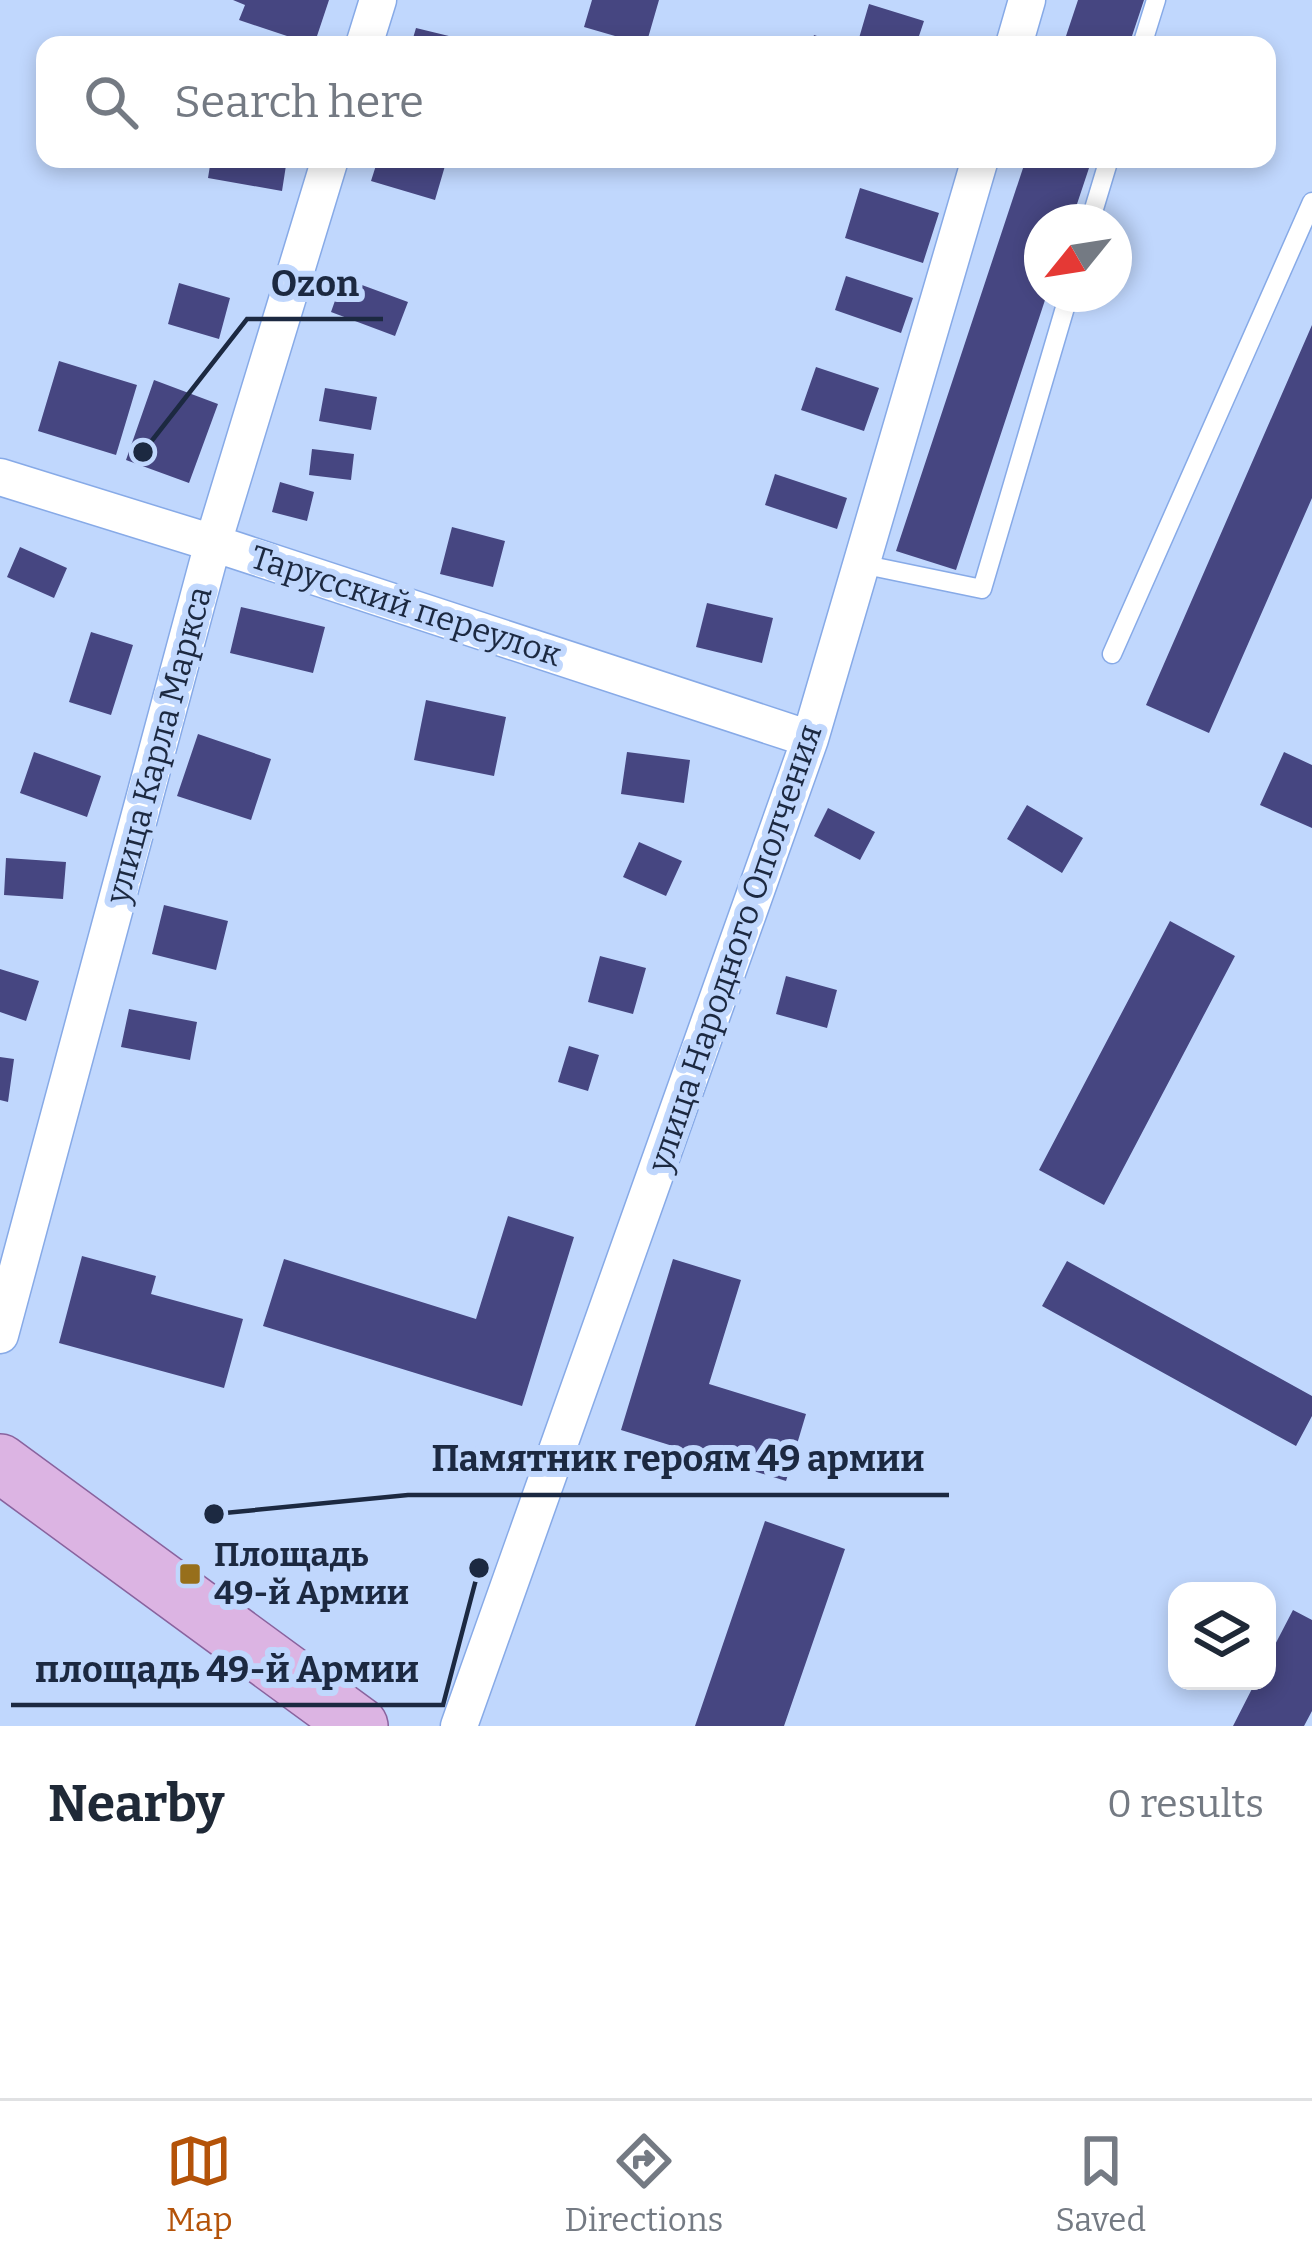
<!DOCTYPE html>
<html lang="en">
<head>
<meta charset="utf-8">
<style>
  body { margin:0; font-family:Bitter,serif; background:#f6f6f7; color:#1f2937 }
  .controls { position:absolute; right:36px; bottom:36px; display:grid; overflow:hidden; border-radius:24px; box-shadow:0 6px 18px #0003 }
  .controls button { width:108px; height:108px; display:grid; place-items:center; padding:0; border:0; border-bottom:3px solid #e0e1e3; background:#fff; color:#1f2937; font:60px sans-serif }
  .compass { position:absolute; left:1024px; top:204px; width:108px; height:108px; border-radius:50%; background:#fff; box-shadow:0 6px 18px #0003; rotate:240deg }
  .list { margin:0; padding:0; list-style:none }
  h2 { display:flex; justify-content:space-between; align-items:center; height:156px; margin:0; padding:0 48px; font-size:51px }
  h2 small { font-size:39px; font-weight:400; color:#747a83 }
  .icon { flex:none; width:66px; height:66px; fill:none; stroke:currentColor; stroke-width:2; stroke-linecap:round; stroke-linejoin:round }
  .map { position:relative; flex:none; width:1312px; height:1726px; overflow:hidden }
  .search { position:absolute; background:#fff; box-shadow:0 6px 18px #0003; left:36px; right:36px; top:36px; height:132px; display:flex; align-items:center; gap:30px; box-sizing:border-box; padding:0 42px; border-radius:24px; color:#747a83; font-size:45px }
  .sheet { height:372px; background:#fff }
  nav { display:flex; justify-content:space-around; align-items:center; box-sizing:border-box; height:168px; border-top:3px solid #e0e1e3; background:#fff; font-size:33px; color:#747a83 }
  nav a { display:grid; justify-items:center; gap:6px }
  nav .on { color:#b45309 }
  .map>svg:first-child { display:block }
  .building { fill:#464681 }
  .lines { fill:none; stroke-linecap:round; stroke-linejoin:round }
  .service-casing { stroke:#87aae7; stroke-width:21 }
  .minor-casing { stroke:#87aae7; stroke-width:39 }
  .primary-casing { stroke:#89639e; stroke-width:60 }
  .service { stroke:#fff; stroke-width:18 }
  .minor { stroke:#fff; stroke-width:36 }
  .primary { stroke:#dcb4e3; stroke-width:57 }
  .poi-dot { fill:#976f1b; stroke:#c0d7fd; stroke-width:4.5 }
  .labels { text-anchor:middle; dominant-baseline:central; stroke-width:12; stroke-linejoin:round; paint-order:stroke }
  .street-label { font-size:33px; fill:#1c2941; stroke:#c0d7fd }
  .poi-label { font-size:33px; font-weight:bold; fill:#1c2941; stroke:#c0d7fd; text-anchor:start }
  .leader { fill:none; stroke:#1c2941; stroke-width:4.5 }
  .callout-dot { fill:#1c2941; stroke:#c0d7fd; stroke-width:4.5 }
  .callout-label { font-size:36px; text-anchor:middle; font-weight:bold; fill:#1c2941; stroke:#c0d7fd; stroke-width:12; stroke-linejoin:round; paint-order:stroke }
</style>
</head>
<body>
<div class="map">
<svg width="1312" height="1726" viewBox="0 0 1312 1726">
  <rect width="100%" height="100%" fill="#c0d7fd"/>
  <path class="building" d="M233,0H329L314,45L239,20L245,5Z
    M592,0H659L646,45L584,27Z
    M1078,0H1144L1129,45H1063Z
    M869,4L924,21L916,45H857Z
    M416,28L453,37L451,45H411Z
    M814,35L841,44V45H811Z
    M211,159H287L282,191L208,178Z
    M378,159H447L435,200L371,181Z
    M1026,159H1092L1071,222H1042V294H1047L956,570L896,551Z
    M860,188L939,213L923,263L845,238Z
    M846,276L913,298L901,333L835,310Z
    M343,278L408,302L395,336L331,312Z
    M179,283L230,298L219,339L168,324Z
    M1312,325V498L1209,733L1146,705Z
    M59,361L137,385L116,455L38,431Z
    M816,367L879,388L864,431L801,410Z
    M154,380L218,404L189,483L126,460Z
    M325,388L377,397L371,430L319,421Z
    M312,449L354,454L351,480L309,475Z
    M775,474L847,498L837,529L765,505Z
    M280,482L314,492L307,521L272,512Z
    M452,527L505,541L493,587L440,574Z
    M20,547L67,568L54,598L7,577Z
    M707,603L773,618L762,663L696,647Z
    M241,607L325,627L313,673L230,653Z
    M91,632L133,645L111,715L69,702Z
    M426,700L506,717L494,776L414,760Z
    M198,734L271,759L251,820L177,796Z
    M34,752L101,776L87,817L20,793Z
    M627,752L690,760L684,803L621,794Z
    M1284,752L1312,765V828L1260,805Z
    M1027,805L1083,838L1062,873L1007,839Z
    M828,808L875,832L860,860L814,836Z
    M639,842L682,861L666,896L623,877Z
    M6,858L66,862L63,899L4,895Z
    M164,905L228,921L216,970L152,954Z
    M1170,921L1235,956L1104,1205L1039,1170Z
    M600,956L646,968L633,1014L588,1002Z
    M0,969L39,981L26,1021L0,1012Z
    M786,976L837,990L827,1028L776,1014Z
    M129,1009L197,1022L190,1060L121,1047Z
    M569,1046L599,1055L588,1091L558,1082Z
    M0,1057L14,1059L8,1102L0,1100Z
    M508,1216L574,1237L522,1406L263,1326L284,1259L476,1319Z
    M82,1256L156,1276L151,1294L243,1319L224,1388L59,1343Z
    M673,1259L741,1280L709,1384L806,1414L786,1481L621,1430Z
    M1067,1261L1312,1396V1416L1296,1446L1042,1306Z
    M765,1521L845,1549L784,1726H695Z
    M1293,1610L1312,1620V1711L1304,1726H1233L1256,1681H1267V1660Z"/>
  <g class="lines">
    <defs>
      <path id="service" d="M1142,45L1156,0
        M1090,222L1109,159
        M861,564L982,589L1069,294
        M1112,654L1312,202"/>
      <path id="minor" d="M364,45L378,0
        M1014,45L1027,0
        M0,477L213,543L810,739
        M0,1335L213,543L330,159
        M459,1726L810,739L980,159"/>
      <path id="primary" d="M0,1463L359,1726"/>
    </defs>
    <use href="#service" class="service-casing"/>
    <use href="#minor" class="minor-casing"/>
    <use href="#primary" class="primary-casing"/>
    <use href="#service" class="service"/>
    <use href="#minor" class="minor"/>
    <use href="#primary" class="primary"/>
  </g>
  <rect class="poi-dot" x="178" y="1562" width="24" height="24" rx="6"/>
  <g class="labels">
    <g class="street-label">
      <text transform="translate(406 606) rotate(18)">Тарусский переулок</text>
      <text transform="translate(159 745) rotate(-75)">улица Карла Маркса</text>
      <text transform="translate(735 948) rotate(-71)">улица Народного Ополчения</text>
    </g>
    <g class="poi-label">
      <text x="214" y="1555">Площадь<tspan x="214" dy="38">49-й Армии</tspan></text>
    </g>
  </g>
  <path class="leader" d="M143 452L247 319H383M214 1514L408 1495H949M479 1568L443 1705H11"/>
  <g class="callout-dot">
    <circle cx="143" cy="452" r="12"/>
    <circle cx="214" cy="1514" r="12"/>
    <circle cx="479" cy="1568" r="12"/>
  </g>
  <g class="callout-label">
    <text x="315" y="296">Ozon</text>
    <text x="678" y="1471">Памятник героям 49 армии</text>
    <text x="227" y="1682">площадь 49-й Армии</text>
  </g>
</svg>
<div class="controls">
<button><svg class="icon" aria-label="layers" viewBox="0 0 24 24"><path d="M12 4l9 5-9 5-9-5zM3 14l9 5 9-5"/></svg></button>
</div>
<svg class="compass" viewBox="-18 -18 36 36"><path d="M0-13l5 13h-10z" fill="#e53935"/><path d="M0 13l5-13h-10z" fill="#747a83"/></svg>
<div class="search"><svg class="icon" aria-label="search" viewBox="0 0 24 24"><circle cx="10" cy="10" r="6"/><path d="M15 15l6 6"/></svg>Search here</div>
</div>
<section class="sheet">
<h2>Nearby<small>0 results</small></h2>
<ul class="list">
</ul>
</section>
<nav>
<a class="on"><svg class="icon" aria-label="map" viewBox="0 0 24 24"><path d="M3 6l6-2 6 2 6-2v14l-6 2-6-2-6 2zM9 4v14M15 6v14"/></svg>Map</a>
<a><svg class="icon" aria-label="directions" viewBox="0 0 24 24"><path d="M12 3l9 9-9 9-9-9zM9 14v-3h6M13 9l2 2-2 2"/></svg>Directions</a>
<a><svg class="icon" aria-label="saved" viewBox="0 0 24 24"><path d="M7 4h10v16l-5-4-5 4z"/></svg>Saved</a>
</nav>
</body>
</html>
